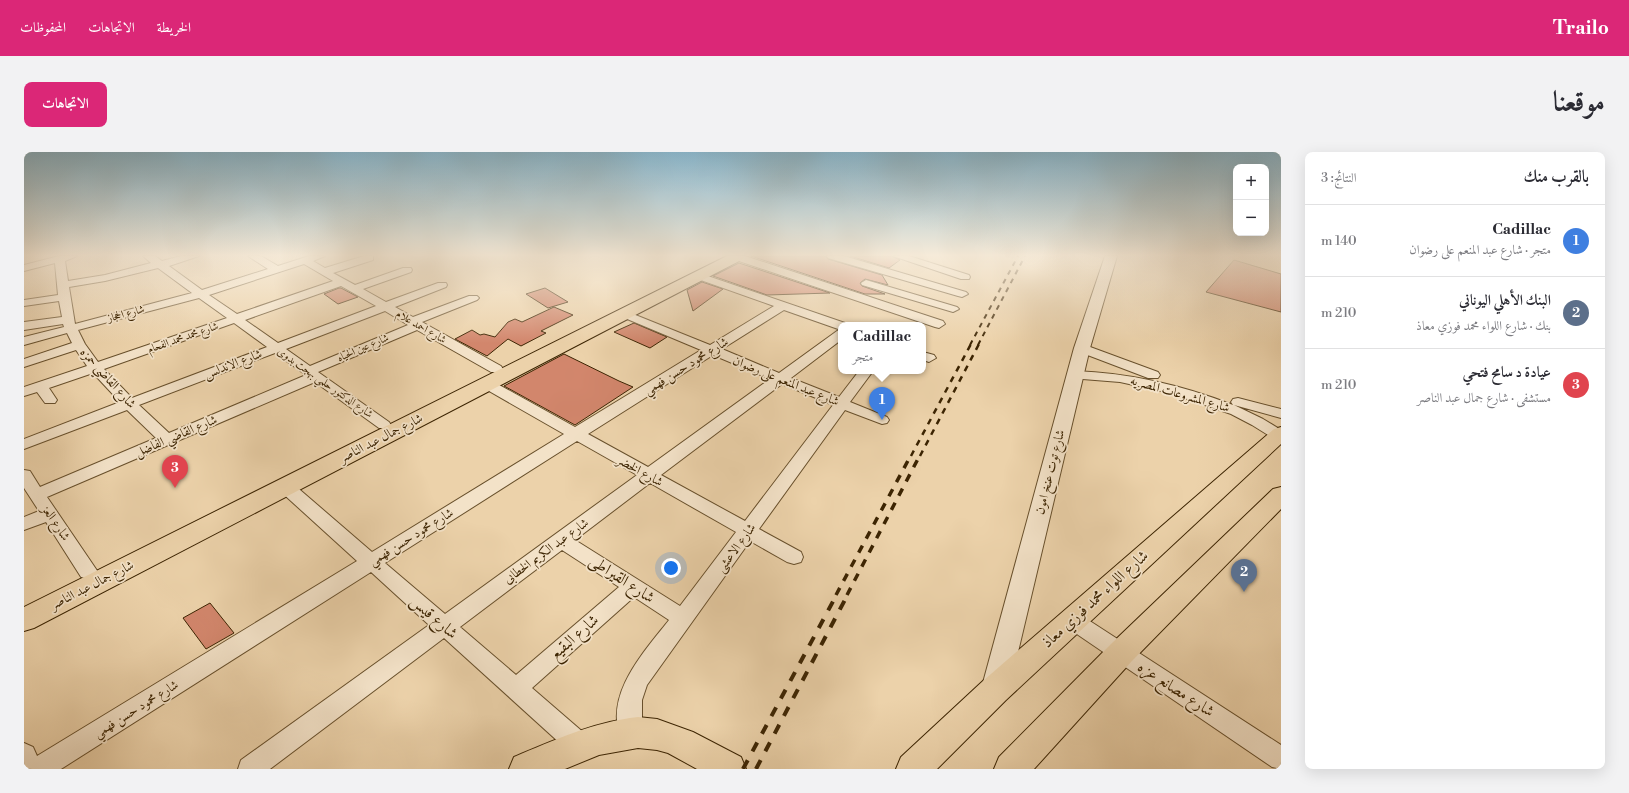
<!DOCTYPE html>
<html lang="ar">
<head>
<meta charset="utf-8">
<style>
  body { margin:0; font-family:"Libre Bodoni",Amiri,serif; background:#f2f2f3; color:#2b2b33; direction:rtl }
  .controls { position:absolute; right:12px; top:12px; display:grid; overflow:hidden; border-radius:8px; box-shadow:0 4px 16px #0002 }
  .controls button { width:36px; height:36px; display:grid; place-items:center; padding:0; border:0; border-bottom:1px solid #e1e1e2; background:#fff; color:#2b2b33; font:20px sans-serif }
  .you { position:absolute; left:647px; top:416px; width:14px; height:14px; margin:-10px; border:3px solid #fff; border-radius:50%; background:#1a73e8; box-shadow:0 0 0 6px #1a73e833 }
  .badge { display:grid; place-items:center; width:26px; height:26px; border-radius:50%; background:#db2777; color:#fff; font-size:13px; font-weight:700 }
  .pin { position:absolute; translate:-50% -33px; filter:drop-shadow(0 1px 2px #0008) }
  .pin::after { content:''; position:absolute; top:21px; width:14px; height:12px; background:inherit; clip-path:polygon(0 0,100% 0,50% 100%) }
  .popup { position:absolute; left:814px; top:170px; width:88px; height:52px; box-sizing:border-box; display:grid; place-content:center; border-radius:8px; background:#fff; filter:drop-shadow(0 1px 3px #0005); font-size:13px; white-space:nowrap; color:#7c7c81 }
  .popup b { font-size:15px; color:#2b2b33 }
  .popup::after { content:''; position:absolute; left:50%; top:100%; margin-left:-8px; border:8px solid transparent; border-top-color:#fff }
  .list { margin:0; padding:0; list-style:none }
  h2 { display:flex; justify-content:space-between; align-items:center; height:52px; margin:0; padding:0 16px; font-size:17px }
  h2 small { font-size:13px; font-weight:400; color:#7c7c81 }
  .list li { display:grid; grid-template-columns:26px 1fr auto; gap:12px; align-items:center; box-sizing:border-box; height:72px; padding:0 16px; border-top:1px solid #e1e1e2 }
  .list b { display:block; font-size:15px; white-space:nowrap }
  .list p { margin:0; font-size:13px; white-space:nowrap; color:#7c7c81 }
  .list em { font-size:13px; font-style:normal; color:#7c7c81 }
  .map { position:relative; flex:none; width:1257px; height:617px; overflow:hidden; direction:ltr; border-radius:8px }
  header { display:flex; align-items:center; gap:24px; box-sizing:border-box; height:56px; padding:0 20px; background:#db2777; color:#fff }
  header strong { font-size:19px }
  nav { display:flex; gap:22px; margin-inline-start:auto; font-size:14px }
  .intro { display:flex; align-items:center; justify-content:space-between; box-sizing:border-box; height:96px; padding:0 24px }
  h1 { margin:0; font-size:28px }
  .button { padding:10px 18px; border-radius:8px; background:#db2777; color:#fff; font-size:14px; font-weight:700 }
  main { display:flex; gap:24px; padding:0 24px }
  aside { flex:1; background:#fff; border-radius:8px; box-shadow:0 4px 16px #0002 }
  .map>svg:first-child { display:block }
  .building { fill:#d2866c; stroke:#3c2402 }
  .lines { fill:none; stroke-linecap:round; stroke-linejoin:round }
  .minor-casing { stroke:#68502c; stroke-width:2 }
  .tertiary-casing { stroke:#68502c; stroke-width:2 }
  .primary-casing { stroke:#3c2402; stroke-width:2 }
  .minor { fill:#f3e2c8; fill-rule:evenodd }
  .tertiary { fill:#f3e2c8; fill-rule:evenodd }
  .primary { fill:#ecd2aa; fill-rule:evenodd }
  .rail-far3 { stroke:#3c2402; stroke-width:2; stroke-dasharray:5 5; stroke-linecap:butt }
  .rail-far2 { stroke:#3c2402; stroke-width:2.5; stroke-dasharray:6 6; stroke-linecap:butt }
  .rail-far1 { stroke:#3c2402; stroke-width:3.5; stroke-dasharray:8 8; stroke-linecap:butt }
  .rail { stroke:#3c2402; stroke-width:4; stroke-dasharray:10 10; stroke-linecap:butt }
  .labels { text-anchor:middle; dominant-baseline:central; stroke-width:3.5; stroke-linejoin:round; paint-order:stroke }
  .far-street-label { font-size:11px; fill:#3c2402; stroke:#f3e2c8 }
  .street-label { font-size:13px; fill:#3c2402; stroke:#f3e2c8 }
  .near-street-label { font-size:16px; fill:#3c2402; stroke:#f3e2c8 }
</style>
</head>
<body>
<header>
<strong>Trailo</strong>
<nav><a>الخريطة</a><a>الاتجاهات</a><a>المحفوظات</a></nav>
</header>
<div class="intro"><h1>موقعنا</h1><a class="button">الاتجاهات</a></div>
<main>
<aside>
<h2>بالقرب منك<small>النتائج: 3</small></h2>
<ul class="list">
<li><span class="badge" style="background:#3f7fe0">1</span><div><b>Cadillac</b><p>متجر · شارع عبد المنعم على رضوان</p></div><em>140 m</em></li>
<li><span class="badge" style="background:#5c6f8a">2</span><div><b>البنك الأهلي اليوناني</b><p>بنك · شارع اللواء محمد فوزي معاذ</p></div><em>210 m</em></li>
<li><span class="badge" style="background:#e0444e">3</span><div><b>عيادة د سامح فتحي</b><p>مستشفى · شارع جمال عبد الناصر</p></div><em>210 m</em></li>
</ul>
</aside>
<div class="map">
<svg width="1257" height="617" viewBox="0 0 1257 617">
  <rect width="100%" height="100%" fill="#ecd2aa"/>
  <filter id="stains"><feTurbulence type="fractalNoise" baseFrequency=".005" numOctaves="4"/><feColorMatrix values="0 0 0 0 .2 0 0 0 0 .09 0 0 0 0 .02 0 0 0 .5 -.17"/></filter>
  <radialGradient id="worn" r=".72"><stop offset=".6" stop-color="#630" stop-opacity="0"/><stop offset="1" stop-color="#630" stop-opacity=".3"/></radialGradient>
  <path class="building" d="M727,104H802L804,107L858,123L864,133L841,127L836,131L838,134L861,142H841Z
    M826,104H868L876,108L865,116Z
    M1210,108L1257,122V160L1182,140Z
    M715,111L806,141L743,143L689,124Z
    M678,130L699,137L669,159L663,138Z
    M315,136H317L334,145L314,152L300,142Z
    M521,136L544,150L524,156L502,142Z
    M530,155L549,163L517,179L522,181L497,194L484,187L463,204L431,187L448,178L456,183L460,182L471,185L484,170L491,167L498,170Z
    M610,171L643,185L626,196L590,180Z
    M540,202L595,229L609,235L551,273L480,234Z
    M186,451L210,481L182,497L159,466Z"/>
  <g class="lines">
    <defs>
      <path id="minor" d="M35,104H53L41,109L44,129L81,123L127,111L119,104H131L138,109L157,104H175L145,114L178,138L244,117L224,104H237L254,114L285,104H301L289,109L301,116L340,104H349V108L309,121L331,133L379,116H387L388,118L387,120L339,137L362,150L414,131H422L423,133L422,135L371,155L389,165L445,144H453L455,146L453,148L398,170L477,214L479,217L477,220H467L393,178L294,220L365,270L367,273L365,276H355L291,230L23,345L74,420L71,425L64,427L57,425L22,370L0,378V365L15,359L0,336V318L6,319L16,335L132,286L103,258L0,297V287L96,250L69,221L25,236L33,248L31,251H21L13,240L0,244V235L63,214L52,198L0,215V207L48,191L43,181L0,193V185L40,175L39,172L0,178V170L38,165L35,149L0,154V148L34,143L31,111L0,119V113ZM280,112L309,129L213,162L185,143ZM134,116L168,141L51,172L45,135L81,129ZM317,134L352,154L254,191L221,168ZM175,146L203,166L74,210L61,192L54,178ZM361,159L384,173L286,214L262,197ZM210,171L243,195L108,246L80,217ZM251,201L282,223L145,281L115,253Z
        M721,104L919,169L921,172L915,176L911,175L709,107L708,105Z
        M803,104H820L942,140L944,142L938,145L934,144L804,106Z
        M869,104H885L945,123L946,125L945,127H937Z
        M675,121L821,171L822,173H817V178L760,158L698,197L755,221L813,179L817,178V188L767,226L815,245L835,219H849L826,250L863,265L865,268L863,271L858,272L821,258L735,377L777,400L779,405L777,410L770,412L763,410L726,389L623,533L618,548V581L614,589L606,592L598,589C578,544 620,500 645,468L610,445L508,536L567,587L570,595L567,603L558,607L549,603L420,486L246,617H214L217,608L405,473L347,420L37,617H0V591L9,595L13,604L333,409L256,339L254,335L256,331L262,329L268,331L348,400L540,282L458,235L456,232L458,229H468L551,275L677,198L596,164L594,162L596,160H604L686,193L750,154L671,126L670,124L671,122ZM689,203L746,227L624,315L564,282ZM758,232L809,253L721,369L637,323ZM553,289L613,323L421,462L361,411ZM626,331L712,380L656,454L551,388ZM538,398L595,435L492,523L436,475Z
        M842,128L933,155L935,157L929,160L838,133L837,131Z
        M1058,192L1134,220L1136,223L1134,226H1124L1053,199L1052,196L1053,193Z
        M899,200L910,203L912,206L905,210L899,208Z
        M1051,219C1105,221 1158,233 1209,253L1207,250L1209,247L1214,246L1257,257V266L1210,253L1239,267L1257,278V287L1249,286L1228,273L1207,262L1146,241L1096,230L1046,226L1044,223L1046,220Z
        M1048,460L1055,462L1257,593V617L1248,615L1041,474L1038,468L1041,462Z"/>
      <path id="tertiary" d="M1081,104H1093L1066,196L985,538L981,547L971,551L961,547L957,538L1050,196Z"/>
      <path id="primary" d="M703,104H721L719,107L10,476L0,479V455Z
        M1257,275V292L982,548L913,617H872L877,605L960,528L1250,277Z
        M1257,335V357L1107,510L1010,617H970L975,605L1087,492L1249,337Z
        M614,565L633,567L669,580L717,605L722,617H673L644,601L633,598L614,596L575,603L541,617H485L490,605C530,588 570,570 614,565Z"/>
    </defs>
    <use href="#minor" class="minor-casing"/>
    <use href="#tertiary" class="tertiary-casing"/>
    <use href="#primary" class="primary-casing"/>
    <use href="#minor" class="minor"/>
    <use href="#tertiary" class="tertiary"/>
    <use href="#primary" class="primary"/>
    <path class="rail-far3" d="M946,193L994,104
      M954,193L1001,104"/>
    <path class="rail-far2" d="M887,304L947,192
      M896,304L955,192"/>
    <path class="rail-far1" d="M812,443L887,303
      M823,443L896,303"/>
    <path class="rail" d="M719,617L813,442
      M732,617L824,442"/>
  </g>
  <linearGradient id="sky" x2="0" y2="1"><stop stop-color="#89b6cc"/><stop offset="0.54" stop-color="#f6ebd9"/><stop offset="1" stop-color="#f6ebd9" stop-opacity="0"/></linearGradient>
  <rect width="1257" height="191" fill="url(#sky)"/>
  <g class="labels">
    <g class="far-street-label">
      <text transform="translate(102 162) rotate(-15)">شارع الحجاز</text>
      <text transform="translate(397 175) rotate(30)">شارع احمد علام</text>
      <text transform="translate(159 186) rotate(-19)">شارع محمد محمد الفحام</text>
      <text transform="translate(339 196) rotate(-23)">شارع عين الحياه</text>
      <text transform="translate(301 231) rotate(35)">شارع الدكتور حلمي بهجت بدوى</text>
    </g>
    <g class="street-label">
      <text transform="translate(209 212) rotate(-21)">شارع الاندلس</text>
      <text transform="translate(662 214) rotate(-32)">شارع محمود حسن فهمي</text>
      <text transform="translate(84 226) rotate(48)">شارع القاضي حمزه</text>
      <text transform="translate(762 229) rotate(22)">شارع عبد المنعم على رضوان</text>
      <text transform="translate(1156 242) rotate(16)">شارع المشروعات المصريه</text>
      <text transform="translate(152 284) rotate(-23)">شارع القاضي الفاضل</text>
      <text transform="translate(357 286) rotate(-27)">شارع جمال عبد الناصر</text>
      <text transform="translate(616 319) rotate(29)">شارع الخضر</text>
      <text transform="translate(1026 320) rotate(-76)">شارع توت عنخ امون</text>
      <text transform="translate(32 371) rotate(56)">شارع العز</text>
      <text transform="translate(387 385) rotate(-32)">شارع محمود حسن فهمي</text>
      <text transform="translate(712 396) rotate(-54)">شارع الاعشى</text>
      <text transform="translate(522 399) rotate(-36)">شارع عبد الكريم الخطابى</text>
      <text transform="translate(68 433) rotate(-27)">شارع جمال عبد الناصر</text>
      <text transform="translate(112 557) rotate(-32)">شارع محمود حسن فهمي</text>
    </g>
    <g class="near-street-label">
      <text transform="translate(598 427) rotate(33)">شارع القيراطى</text>
      <text transform="translate(1071 447) rotate(-42)">شارع اللواء محمد فوزي معاذ</text>
      <text transform="translate(410 465) rotate(41)">شارع قيس</text>
      <text transform="translate(550 485) rotate(-41)">شارع البقيع</text>
      <text transform="translate(1152 537) rotate(33)">شارع مصانع عزه</text>
    </g>
  </g>
  <rect width="100%" height="100%" filter="url(#stains)"/>
  <rect width="100%" height="100%" fill="url(#worn)"/>
</svg>
<div class="controls">
<button>+</button>
<button>−</button>
</div>
<div class="you"></div>
<div class="pin badge" style="left:858px;top:268px;background:#3f7fe0">1</div>
<div class="popup"><b>Cadillac</b>متجر</div>
<div class="pin badge" style="left:1220px;top:440px;background:#5c6f8a">2</div>
<div class="pin badge" style="left:151px;top:336px;background:#e0444e">3</div>
</div>
</main>
</body>
</html>
